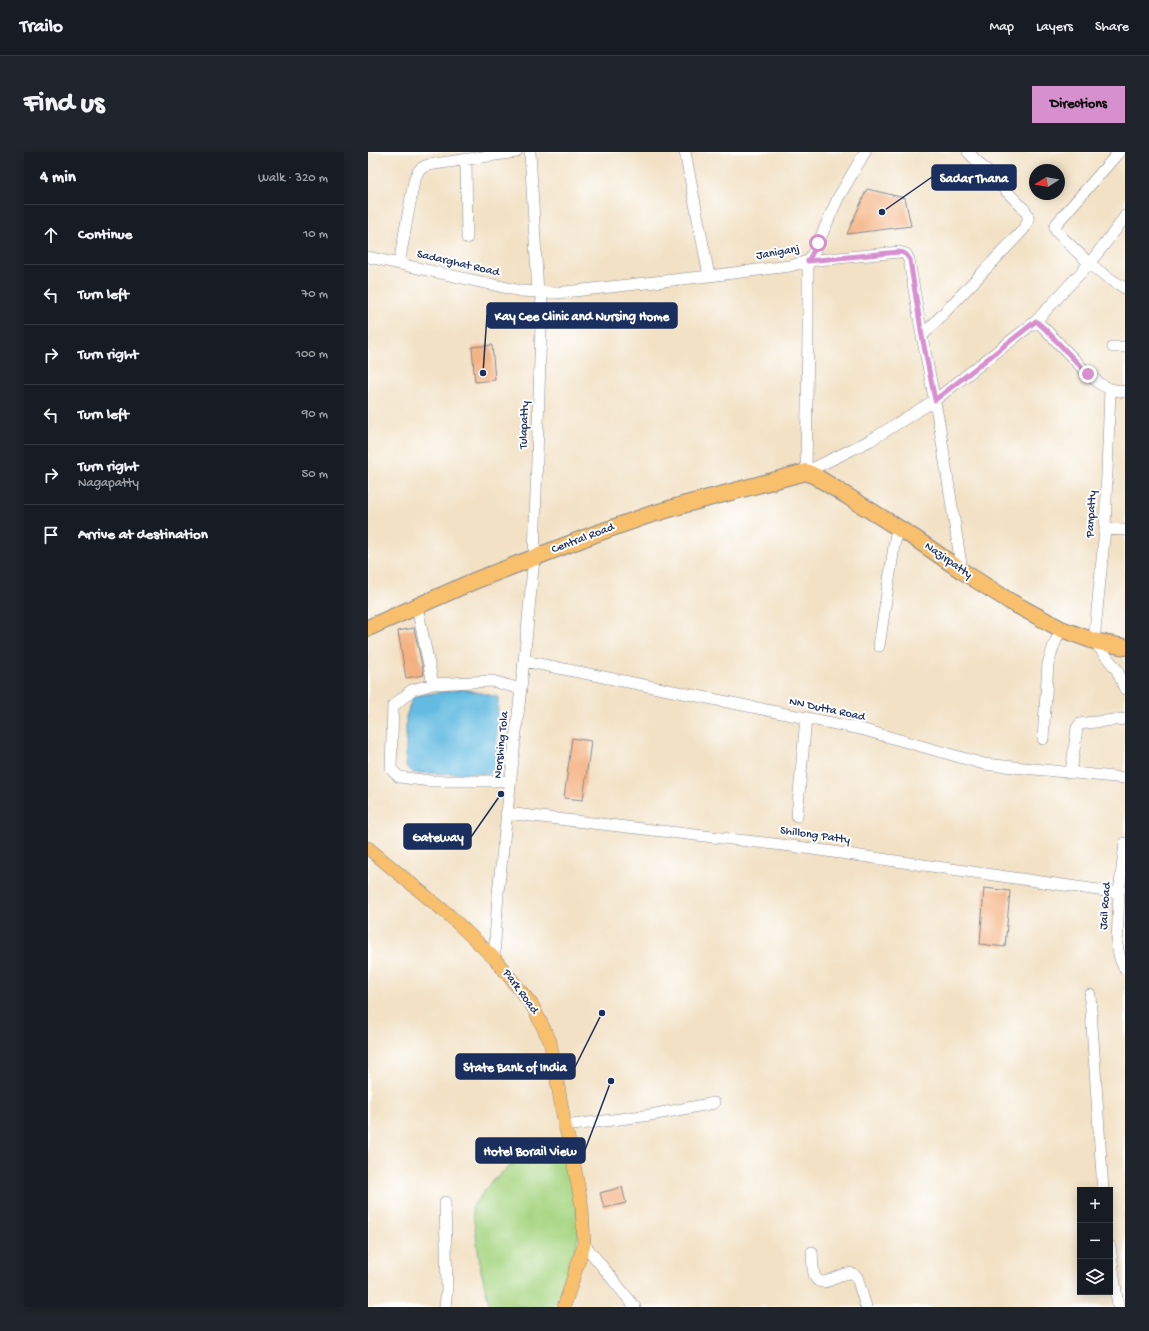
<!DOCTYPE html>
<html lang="en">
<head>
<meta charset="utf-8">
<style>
  body { margin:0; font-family:"Gochi Hand",sans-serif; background:#20242c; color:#f1f3f6 }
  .controls { position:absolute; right:12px; bottom:12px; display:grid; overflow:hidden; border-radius:0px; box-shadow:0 2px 10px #0003 }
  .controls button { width:36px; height:36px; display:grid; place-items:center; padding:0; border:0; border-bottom:1px solid #363941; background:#171b24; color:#f1f3f6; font:20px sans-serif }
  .compass { position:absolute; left:661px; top:12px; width:36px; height:36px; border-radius:50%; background:#171b24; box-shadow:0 2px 10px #0003; rotate:259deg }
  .stop { position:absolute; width:12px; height:12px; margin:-9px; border:3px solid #d690ce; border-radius:50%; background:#fff }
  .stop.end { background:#d690ce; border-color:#fff; box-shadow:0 1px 4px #0008 }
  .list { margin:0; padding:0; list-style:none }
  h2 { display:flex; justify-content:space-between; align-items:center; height:52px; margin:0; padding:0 16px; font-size:17px }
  h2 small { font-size:13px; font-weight:400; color:#9ea1a6 }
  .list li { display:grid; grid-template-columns:26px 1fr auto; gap:12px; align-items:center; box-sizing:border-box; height:60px; padding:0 16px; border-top:1px solid #363941 }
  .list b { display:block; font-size:15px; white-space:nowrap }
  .list p { margin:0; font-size:13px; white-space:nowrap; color:#9ea1a6 }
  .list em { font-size:13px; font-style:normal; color:#9ea1a6 }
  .icon { flex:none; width:22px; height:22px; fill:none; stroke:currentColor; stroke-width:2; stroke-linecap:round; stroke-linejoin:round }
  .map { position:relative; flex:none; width:757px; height:1155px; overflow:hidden; border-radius:0px }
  header { display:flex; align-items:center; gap:24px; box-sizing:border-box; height:56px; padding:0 20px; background:#171b24; border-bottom:1px solid #363941 }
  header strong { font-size:19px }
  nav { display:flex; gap:22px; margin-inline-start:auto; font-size:14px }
  .intro { display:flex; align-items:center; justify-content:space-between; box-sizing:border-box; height:96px; padding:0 24px }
  h1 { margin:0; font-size:28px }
  .button { padding:10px 18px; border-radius:0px; background:#d690ce; color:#111; font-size:14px; font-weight:700 }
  main { display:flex; gap:24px; padding:0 24px }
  aside { flex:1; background:#171b24; border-radius:0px; box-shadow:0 2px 10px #0003 }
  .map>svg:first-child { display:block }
  .green { fill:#a7d582; stroke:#618270 }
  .water { fill:#64bbe1; stroke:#4075a0 }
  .building { fill:#f4b180 }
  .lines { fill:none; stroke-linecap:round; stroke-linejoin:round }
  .minor-casing { stroke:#868891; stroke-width:12 }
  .major-casing { stroke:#868891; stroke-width:14 }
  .highway-casing { stroke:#868891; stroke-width:18 }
  .minor { stroke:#fff; stroke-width:11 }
  .major { stroke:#f8bf6c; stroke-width:13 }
  .highway { stroke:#f8bf6c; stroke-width:16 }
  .route { stroke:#d690ce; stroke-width:5 }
  .labels { text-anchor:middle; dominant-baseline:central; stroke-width:4; stroke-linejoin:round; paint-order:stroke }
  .street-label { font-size:12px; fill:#1b2f5e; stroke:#fff }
  .leader { fill:none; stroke:#1b2f5e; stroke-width:1.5 }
  .callout-dot { fill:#1b2f5e; stroke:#fff; stroke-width:1.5 }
  .callout { fill:#1b2f5e; stroke:#1b2f5e; stroke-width:1.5 }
  .callout-label { font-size:13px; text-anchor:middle; font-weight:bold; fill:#fff }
</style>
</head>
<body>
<header>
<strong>Trailo</strong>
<nav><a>Map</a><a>Layers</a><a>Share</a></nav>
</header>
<div class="intro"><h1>Find us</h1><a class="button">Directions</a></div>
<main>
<aside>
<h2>4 min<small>Walk · 320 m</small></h2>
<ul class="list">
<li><svg class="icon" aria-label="ahead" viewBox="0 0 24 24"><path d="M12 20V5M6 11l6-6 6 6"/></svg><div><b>Continue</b></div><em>10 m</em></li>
<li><svg class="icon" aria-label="left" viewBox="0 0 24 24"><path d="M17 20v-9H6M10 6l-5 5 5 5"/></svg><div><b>Turn left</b></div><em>70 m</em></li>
<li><svg class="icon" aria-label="right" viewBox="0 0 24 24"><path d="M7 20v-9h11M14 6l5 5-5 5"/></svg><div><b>Turn right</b></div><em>100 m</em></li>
<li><svg class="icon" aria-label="left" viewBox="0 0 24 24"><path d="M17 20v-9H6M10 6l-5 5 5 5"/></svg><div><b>Turn left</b></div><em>90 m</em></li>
<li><svg class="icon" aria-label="right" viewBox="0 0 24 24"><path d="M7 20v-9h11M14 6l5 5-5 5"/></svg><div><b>Turn right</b><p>Nagapatty</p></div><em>50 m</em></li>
<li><svg class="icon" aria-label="arrive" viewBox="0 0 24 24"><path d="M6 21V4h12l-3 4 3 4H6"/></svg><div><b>Arrive at destination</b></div></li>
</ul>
</aside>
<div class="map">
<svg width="757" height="1155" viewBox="0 0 757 1155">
  <rect width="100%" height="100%" fill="#fff"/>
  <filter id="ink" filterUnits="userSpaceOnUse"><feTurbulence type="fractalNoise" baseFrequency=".025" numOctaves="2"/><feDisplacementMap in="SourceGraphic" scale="8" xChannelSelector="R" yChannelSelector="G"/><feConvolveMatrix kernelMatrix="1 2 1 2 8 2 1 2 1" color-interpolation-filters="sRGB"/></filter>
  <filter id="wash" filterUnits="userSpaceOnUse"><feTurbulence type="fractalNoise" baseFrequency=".012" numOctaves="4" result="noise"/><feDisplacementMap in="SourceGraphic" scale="16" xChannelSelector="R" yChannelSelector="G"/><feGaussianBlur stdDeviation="0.9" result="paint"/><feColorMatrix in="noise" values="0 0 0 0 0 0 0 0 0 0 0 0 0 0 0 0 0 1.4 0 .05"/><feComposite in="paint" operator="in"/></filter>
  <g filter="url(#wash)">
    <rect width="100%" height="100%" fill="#f2e1c4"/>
    <path class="green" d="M192,999L202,1020L212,1075L205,1112L188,1150L185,1155H122L113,1118L104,1055L124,1029L154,1004Z"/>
    <path class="water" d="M95,537L130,545L128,616L121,622L45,621L38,614V565L45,544Z"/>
    <g id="blocks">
      <path class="building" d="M499,37L537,46L543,74L479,82Z
        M124,193L127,228L107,230L104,195Z
        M46,476L56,523L38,526L30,479Z
        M204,586L223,589L215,648L196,646Z
        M616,736L642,739L637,795L612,792Z
        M254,1035L258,1051L236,1056L232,1041Z"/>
    </g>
  </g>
  <g filter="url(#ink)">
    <use href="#blocks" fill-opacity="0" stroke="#868891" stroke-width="1"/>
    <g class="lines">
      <defs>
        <path id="minor" d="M162,0L170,141
          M317,0L341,124
          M751,0L689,71L687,75L688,79C711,102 728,120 757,136
          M98,8L99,86
          M0,105L153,139L188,141L341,124L422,114L440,109L531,100L538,102L541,108L554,184L571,271L594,419
          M440,109V181L438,320L503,288L567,248L668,169L721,112L749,76L757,64
          M440,109L447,98L470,46L497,0
          M31,112L46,29C49,20 51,16 60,13L148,0
          M668,169L677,177L720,222L732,232L742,237L757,240
          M554,184L654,79C661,70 663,65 655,56L600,0
          M745,195H757
          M742,237L737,377L726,489L749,518L757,537
          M737,377L757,378
          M49,455L65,532
          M511,494L529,375
          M156,509L493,577L616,612L757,626
          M675,587L680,512L686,493L693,477
          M703,621L709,576L712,572L718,571L757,567
          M143,629H62L31,625L23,617L25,554L44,538L65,532L124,529L153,537
          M138,661L423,694L751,741
          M429,664L438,566
          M757,691L751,741L749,793L752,807L757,817
          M126,806L130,741L156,509L166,406L174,141
          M722,843L735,1038
          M197,974L283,963L346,951
          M216,1092L267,1155
          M742,1094L750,1155
          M444,1100C445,1108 444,1118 447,1125C456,1141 478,1112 489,1125L498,1155
          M77,1155L79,1137L77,1050"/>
        <path id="major" d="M0,696L82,764L126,806L164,853L182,889L197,974L203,997L214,1055L216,1092L196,1155"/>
        <path id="highway" d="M0,476L106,429L227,382L281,363L318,352L438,320L447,324L548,387L594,419L643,450L693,477L726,489L757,495"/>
      </defs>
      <use href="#minor" class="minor-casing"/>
      <use href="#major" class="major-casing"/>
      <use href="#highway" class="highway-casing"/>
      <use href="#minor" class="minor"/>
      <use href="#major" class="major"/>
      <use href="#highway" class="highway"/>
    </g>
  </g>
  <g class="lines" filter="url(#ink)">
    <path class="route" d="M450,91L440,109L531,100C537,100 539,103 542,108L554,184L567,248L668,169L677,177L720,222"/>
  </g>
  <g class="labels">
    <g class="street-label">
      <text transform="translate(410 101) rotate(-10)">Janiganj</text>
      <text transform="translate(90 112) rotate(13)">Sadarghat Road</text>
      <text transform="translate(157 273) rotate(-88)">Tulapatty</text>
      <text transform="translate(724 362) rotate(-87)">Panpatty</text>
      <text transform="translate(215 387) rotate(-21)">Central Road</text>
      <text transform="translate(580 409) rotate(35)">Nazirpatty</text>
      <text transform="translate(459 558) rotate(12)">NN Dutta Road</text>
      <text transform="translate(134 593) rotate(-84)">Norshing Tola</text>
      <text transform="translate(447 684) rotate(8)">Shillong Patty</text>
      <text transform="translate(738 754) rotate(-86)">Jail Road</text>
      <text transform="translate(152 840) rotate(54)">Park Road</text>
    </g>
  </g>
  <path class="leader" d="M514 60L564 25M115 221L119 163M133 642L103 685M234 861L207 915M243 929L217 998"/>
  <g class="callout-dot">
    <circle cx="514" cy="60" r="4"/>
    <circle cx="115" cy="221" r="4"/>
    <circle cx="133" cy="642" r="4"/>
    <circle cx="234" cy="861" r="4"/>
    <circle cx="243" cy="929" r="4"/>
  </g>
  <g class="callout">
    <rect x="564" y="13" width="84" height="25" rx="4"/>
    <rect x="119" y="151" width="190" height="25" rx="4"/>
    <rect x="36" y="672" width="67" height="25" rx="4"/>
    <rect x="88" y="902" width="119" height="25" rx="4"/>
    <rect x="108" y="986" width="109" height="25" rx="4"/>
  </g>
  <g class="callout-label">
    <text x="606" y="30">Sadar Thana</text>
    <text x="214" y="168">Kay Cee Clinic and Nursing Home</text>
    <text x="70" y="689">Gateway</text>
    <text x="147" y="919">State Bank of India</text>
    <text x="162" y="1003">Hotel Borail View</text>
  </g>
</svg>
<div class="controls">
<button>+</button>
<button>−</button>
<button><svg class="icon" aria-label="layers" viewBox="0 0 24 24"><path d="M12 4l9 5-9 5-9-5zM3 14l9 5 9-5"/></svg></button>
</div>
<svg class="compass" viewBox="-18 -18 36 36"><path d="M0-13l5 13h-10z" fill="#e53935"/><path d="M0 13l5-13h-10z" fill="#9ea1a6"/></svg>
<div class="stop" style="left:450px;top:91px"></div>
<div class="stop end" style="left:720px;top:222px"></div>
</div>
</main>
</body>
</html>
